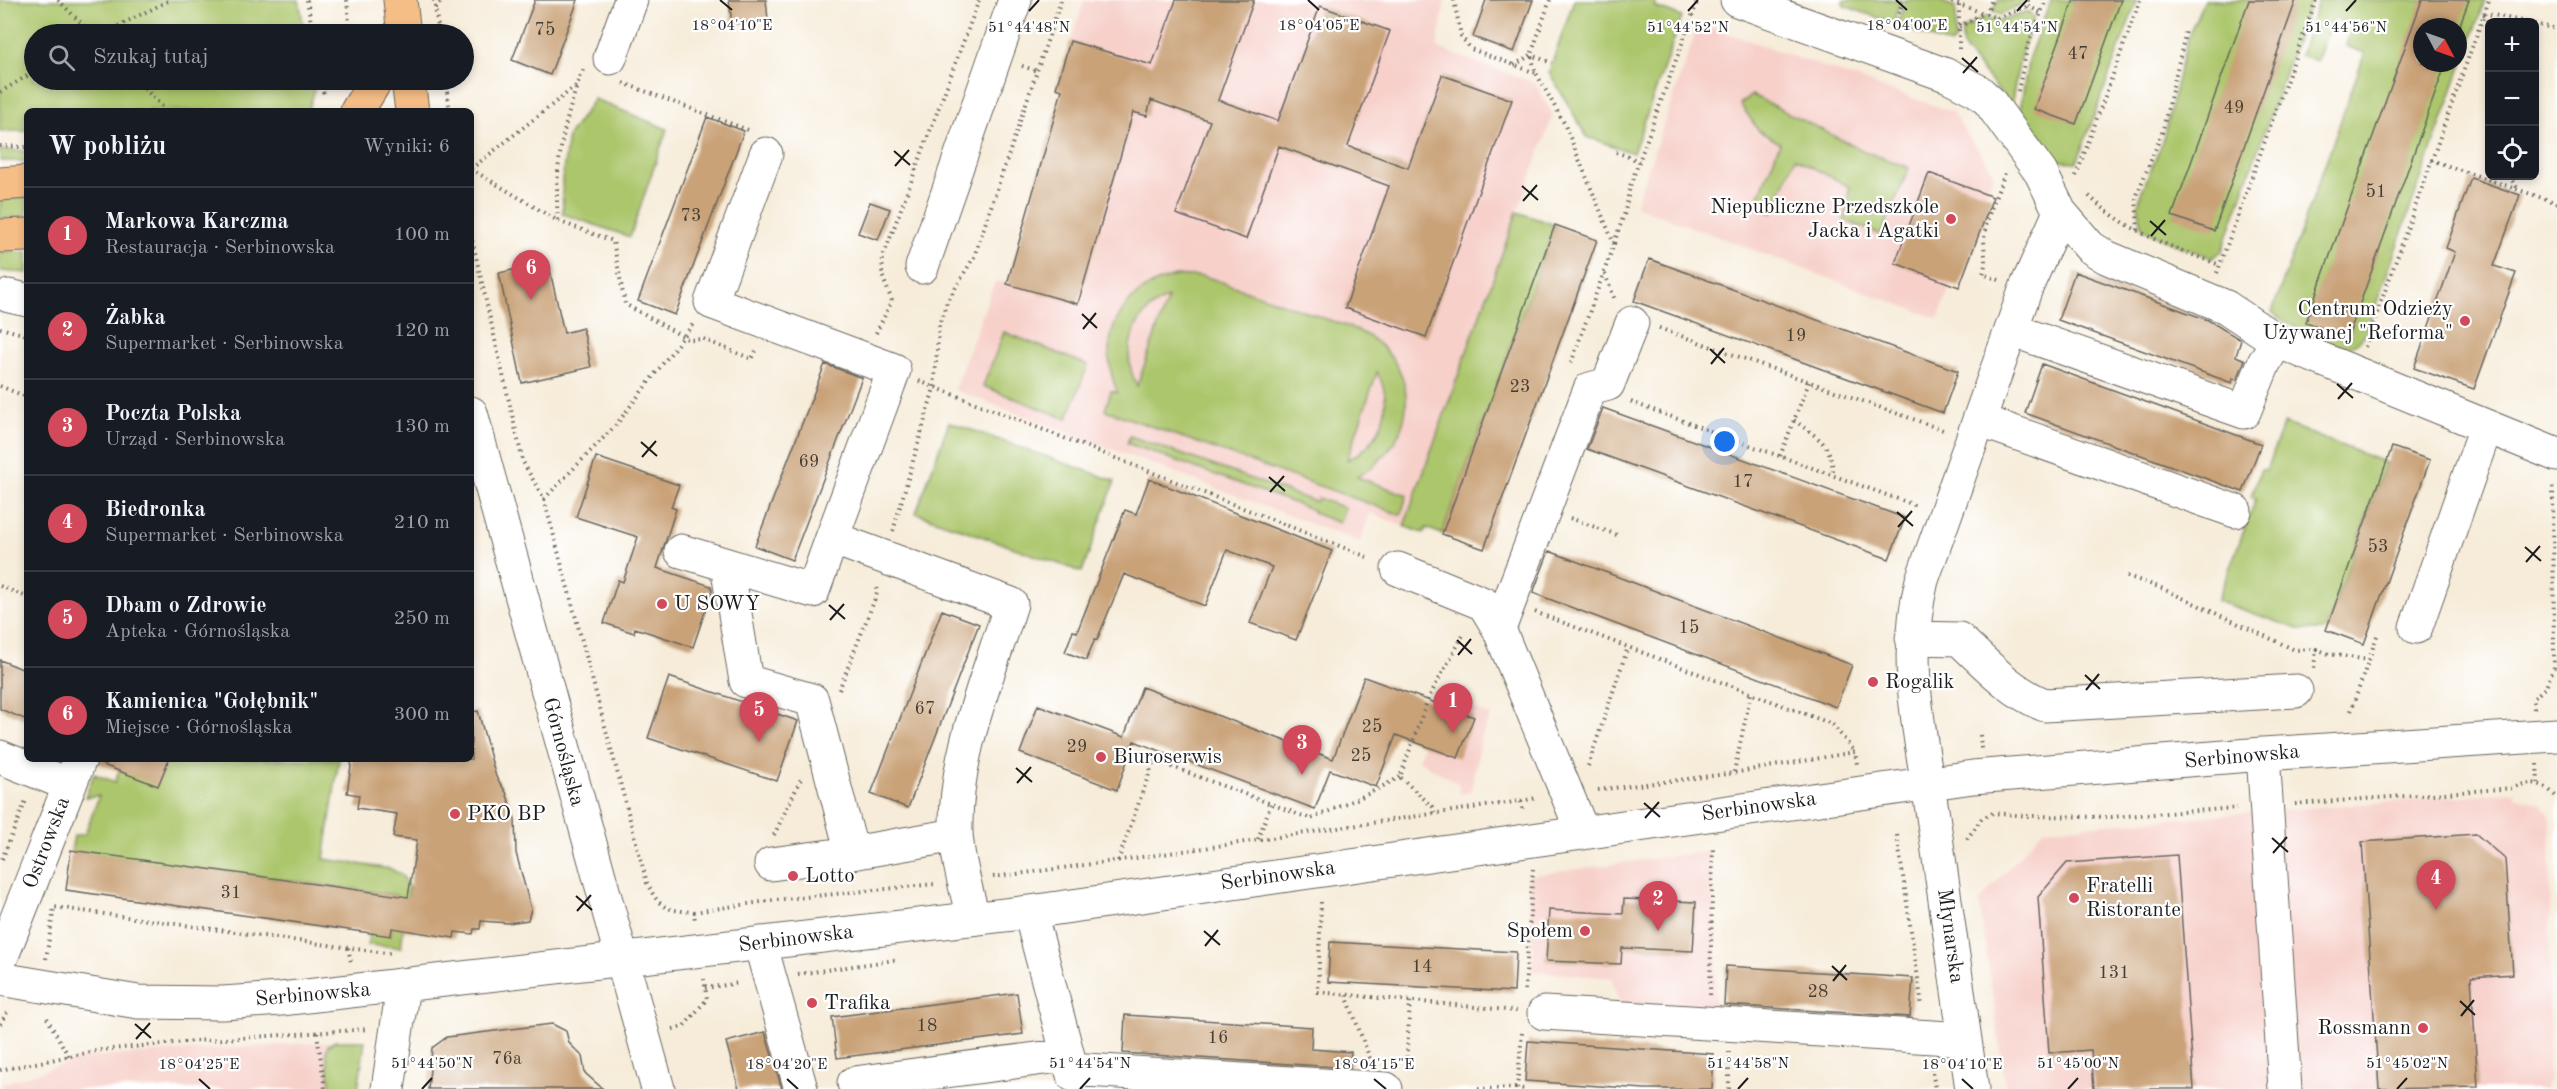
<!DOCTYPE html>
<html lang="pl">
<head>
<meta charset="utf-8">
<style>
  body { margin:0; font-family:"Old Standard TT",serif; background:#20242c; color:#f1f3f6 }
  .controls { position:absolute; right:18px; top:18px; display:grid; overflow:hidden; border-radius:9px; box-shadow:0 3px 9px #0003 }
  .controls button { width:54px; height:54px; display:grid; place-items:center; padding:0; border:0; border-bottom:2px solid #363941; background:#171b24; color:#f1f3f6; font:30px sans-serif }
  .compass { position:absolute; left:2413px; top:18px; width:54px; height:54px; border-radius:50%; background:#171b24; box-shadow:0 3px 9px #0003; rotate:131deg }
  .you { position:absolute; left:1725px; top:442px; width:21px; height:21px; margin:-15px; border:4px solid #fff; border-radius:50%; background:#1a73e8; box-shadow:0 0 0 9px #1a73e833 }
  .badge { display:grid; place-items:center; width:39px; height:39px; border-radius:50%; background:#d1495b; color:#fff; font-size:20px; font-weight:700 }
  .pin { position:absolute; translate:-50% -50px; filter:drop-shadow(0 2px 3px #0008) }
  .pin::after { content:''; position:absolute; top:32px; width:21px; height:18px; background:inherit; clip-path:polygon(0 0,100% 0,50% 100%) }
  .list { margin:0; padding:0; list-style:none }
  h2 { display:flex; justify-content:space-between; align-items:center; height:78px; margin:0; padding:0 24px; font-size:26px }
  h2 small { font-size:20px; font-weight:400; color:#9ea1a6 }
  .list li { display:grid; grid-template-columns:39px 1fr auto; gap:18px; align-items:center; box-sizing:border-box; height:96px; padding:0 24px; border-top:2px solid #363941 }
  .list b { display:block; font-size:22px; white-space:nowrap }
  .list p { margin:0; font-size:20px; white-space:nowrap; color:#9ea1a6 }
  .list em { font-size:20px; font-style:normal; color:#9ea1a6 }
  .icon { flex:none; width:33px; height:33px; fill:none; stroke:currentColor; stroke-width:2; stroke-linecap:round; stroke-linejoin:round }
  .map { position:relative; flex:none; width:2557px; height:1089px; overflow:hidden }
  .search { position:absolute; background:#171b24; box-shadow:0 3px 9px #0003; left:24px; top:24px; width:450px; height:66px; display:flex; align-items:center; gap:15px; box-sizing:border-box; padding:0 21px; border-radius:33px; color:#9ea1a6; font-size:22px }
  .panel { position:absolute; background:#171b24; box-shadow:0 3px 9px #0003; left:24px; top:108px; width:450px; height:654px; border-radius:9px }
  .map>svg:first-child { display:block }
  .built { fill:#f7d0ca }
  .green { fill:#acc66c; stroke:#647144; stroke-width:1.5; fill-rule:evenodd }
  .building { fill:#c9a278 }
  .lines { fill:none; stroke-linecap:round; stroke-linejoin:round }
  .minor-casing { stroke:#68655e; stroke-width:35 }
  .major-casing { stroke:#68655e; stroke-width:35 }
  .path { stroke:#68655e; stroke-width:4; stroke-dasharray:1.5 4.5; stroke-linecap:butt }
  .minor { stroke:#fff; stroke-width:33 }
  .major { stroke:#f6be87; stroke-width:33 }
  .ticks { fill:none; stroke:#1c1c1c; stroke-width:2 }
  .poi-dot { fill:#d1495b; stroke:#fff; stroke-width:2 }
  .labels { text-anchor:middle; dominant-baseline:central; stroke-width:4.5; stroke-linejoin:round; paint-order:stroke }
  .number-label { font-size:18px; fill:#473e33 }
  .poi-label { font-size:21px; fill:#1c1c1c; stroke:#fff; text-anchor:start }
  .street-label { font-size:21px; fill:#1c1c1c; stroke:#fff }
  .ticks-label { font-size:15px; text-anchor:middle; fill:#1c1c1c; stroke:#fff; stroke-width:4.5; stroke-linejoin:round; paint-order:stroke }
</style>
</head>
<body>
<div class="map">
<svg width="2557" height="1089" viewBox="0 0 2557 1089">
  <rect width="100%" height="100%" fill="#fff"/>
  <filter id="ink" filterUnits="userSpaceOnUse"><feTurbulence type="fractalNoise" baseFrequency=".0167" numOctaves="2"/><feDisplacementMap in="SourceGraphic" scale="12" xChannelSelector="R" yChannelSelector="G"/><feConvolveMatrix kernelMatrix="1 2 1 2 8 2 1 2 1" color-interpolation-filters="sRGB"/></filter>
  <filter id="wash" filterUnits="userSpaceOnUse"><feTurbulence type="fractalNoise" baseFrequency=".008" numOctaves="4" result="noise"/><feDisplacementMap in="SourceGraphic" scale="24" xChannelSelector="R" yChannelSelector="G"/><feGaussianBlur stdDeviation="1.35" result="paint"/><feColorMatrix in="noise" values="0 0 0 0 0 0 0 0 0 0 0 0 0 0 0 0 0 1.4 0 .05"/><feComposite in="paint" operator="in"/></filter>
  <g filter="url(#wash)">
    <rect width="100%" height="100%" fill="#f6ecd9"/>
    <path class="built" d="M1084,0H1445L1437,48L1535,83L1553,115L1404,526L1370,513L1360,542L954,390L995,281L1007,283L1062,91L1056,88Z
      M1699,23L1952,112L1994,173L1986,194L1993,197L1959,287L1951,284L1938,319L1635,206Z
      M1442,697L1491,715L1481,738L1471,792L1460,794L1459,784L1418,760Z
      M2515,792V797L2541,804L2548,813L2551,824L2549,1079L2543,1089H2006L1979,902L2043,829Z
      M1710,851L1717,959L1714,1017L1626,1007L1617,997L1612,978L1532,971L1533,945L1527,876Z
      M361,1040L354,1089H0V1085L85,1057Z"/>
    <path class="green" d="M0,0H299L305,34H34V80H314C316,91 312,101 307,111H27V131H0Z
      M1574,0H1654L1655,7L1682,17L1633,153L1587,137L1549,72Z
      M1843,0H1901L1893,23L1844,6Z
      M1905,0H1936L1956,7L1955,41L1950,45L1897,25Z
      M1998,0H2024L2018,7L2001,15L1993,12Z
      M2051,0H2137L2077,162L2058,161L2019,115L2029,57Z
      M2204,0H2311L2222,251L2212,258L2169,242L2142,228L2138,205L2141,193L2162,143L2188,37Z
      M2319,0H2485L2366,332C2362,339 2357,345 2349,346C2335,349 2282,322 2272,312L2365,53L2346,46L2352,25L2333,18L2317,61L2300,55ZM2422,27H2458V63H2422Z
      M2028,11L2034,18L2021,54L2011,105L1966,52L1962,43V30L1984,17L2001,21Z
      M1752,95L1864,151L1909,168L1881,235L1844,220C1848,208 1846,200 1850,187L1795,158L1772,213L1755,206L1780,143L1759,131L1740,104Z
      M594,99L667,129L630,237L563,214L562,180L568,136Z
      M0,150L27,151V161H0Z
      M27,197V216L0,219V199Z
      M1517,212L1555,225L1442,534L1426,528L1424,533L1404,526Z
      M0,251L27,252V273L0,271Z
      M1176,276H1202L1213,279L1352,328C1424,358 1423,440 1357,477L1407,495L1401,515L1105,410L1111,391L1118,393C1094,340 1120,289 1176,276ZM1168,298L1137,386C1120,352 1132,313 1168,298ZM1377,372C1396,406 1381,444 1347,460Z
      M1004,332L1088,365L1067,419L983,386Z
      M949,422L1115,481L1082,572L916,513Z
      M2284,423L2386,463L2326,630H2301L2217,601L2256,499L2251,497L2261,469L2266,470Z
      M1130,436L1316,502L1318,498L1345,508L1339,523L1313,513V510L1127,443Z
      M168,759H339L324,859L391,869L402,875L409,888L401,947L368,945L369,932L391,935L396,895L71,851L74,836L85,834L99,796L85,797L94,774L115,782L119,771Z
      M335,1041H365L358,1089H331L326,1052L328,1045Z"/>
    <g id="blocks">
      <path class="building" d="M535,0H578L550,75L512,60Z
        M729,0H766L768,20L732,24Z
        M1176,0H1254L1218,100L1278,121L1320,6L1390,31L1348,146L1408,168L1442,75L1512,100L1426,337L1345,308L1389,186L1279,146L1246,239L1176,214L1210,121L1151,100L1147,116L1133,112L1078,304L1007,284L1062,90L1056,88L1070,41L1152,65Z
        M1486,0H1533L1514,52L1473,37Z
        M2074,0H2121L2076,124L2034,109Z
        M2249,0H2296L2214,231L2172,216Z
        M2422,0H2469L2458,30V27H2422V63H2446L2348,337L2306,322Z
        M707,117L744,131L675,315L638,301Z
        M1929,173L1993,197L1959,287L1895,263Z
        M2471,178L2520,195L2494,266L2516,273L2474,389L2414,368L2455,252L2446,248Z
        M870,202L890,209L878,240L858,233Z
        M1555,225L1597,240L1484,549L1442,534Z
        M1649,259L1958,371L1943,413L1634,301Z
        M548,262L564,333L583,328L591,367L522,383L499,273Z
        M2075,272L2208,320L2241,340L2236,356L2245,360L2237,380L2233,378L2232,383L2058,320Z
        M825,364L862,378L792,560L755,546Z
        M2042,364L2261,444L2243,492L2025,413Z
        M1603,408L1905,518L1889,559L1587,449Z
        M2392,447L2430,460L2364,644L2326,630Z
        M596,457L679,485L671,507L676,509L657,568L711,586L712,591L693,647L635,628L634,633L604,623L618,580L623,582L638,537L576,517Z
        M1149,479L1332,551L1296,640L1250,623L1272,567L1227,550L1205,606L1124,574L1097,640L1095,639L1086,660L1065,652L1073,631L1077,632L1125,510L1136,514Z
        M1549,551L1852,665L1836,707L1533,593Z
        M942,610L979,624L908,808L871,794Z
        M0,660L27,671V720L0,709Z
        M669,677L798,721L777,781L648,738Z
        M1364,677L1474,717L1458,758L1396,735L1376,787L1330,770L1315,809L1134,741L1117,790L1020,753L1038,705L1124,737L1142,687L1333,759Z
        M478,711L496,777L506,792L515,819L516,853L531,909L528,920L508,923L481,921L480,929H474L473,934L455,932L454,938L392,928L391,936L66,890L71,850L408,897L417,840L393,837L397,814L357,808L359,795L347,793L352,759H471V712Z
        M98,759H169L158,786L98,763Z
        M2476,834L2505,859L2513,974L2471,977L2478,1087L2379,1089L2362,842Z
        M2177,855L2194,1089H2094L2091,1050L2049,1053L2038,897L2067,863Z
        M1624,899L1696,902L1693,951L1622,948L1621,964L1546,961L1549,910L1623,914Z
        M1330,942L1516,952L1514,992L1328,982Z
        M1726,966L1913,978L1910,1017L1724,1005Z
        M1017,993L1023,1034L837,1058L832,1017Z
        M1125,1015L1312,1027L1311,1049L1351,1052L1350,1068L1123,1053Z
        M552,1024L566,1031L569,1043L582,1056L585,1073L603,1089H428L432,1048L447,1037Z
        M765,1032L782,1089H739L726,1042Z
        M1528,1041L1714,1054L1712,1089H1645L1525,1081Z"/>
    </g>
  </g>
  <g filter="url(#ink)">
    <use href="#blocks" fill-opacity="0" stroke="#68655e" stroke-width="1.5"/>
    <g class="lines">
      <defs>
        <path id="minor" d="M1737,0L1949,76L1978,91L1989,101L2041,173L2060,212L2090,247L2106,257L2226,307L2277,341L2557,455
          M610,58L631,0
          M766,154L711,302L894,370L832,538L1011,604C988,678 954,754 956,832C957,860 967,891 973,918
          M922,267L1015,0
          M9,296L27,300
          M2012,330L2244,412L2264,363L2277,341
          M471,413L658,1089
          M1979,420L2235,511
          M681,551L813,591L832,538
          M727,565L746,681L812,700L852,853
          M1398,569L1484,604L1499,629L1583,833
          M2416,627L2486,427
          M1499,629L1590,389L1608,384L1632,323
          M1912,638L1959,639C1985,663 2011,692 2045,705L2296,691
          M2263,754L2285,1089
          M0,757L70,785
          M771,864L852,853L956,835
          M1030,912L1073,1075
          M760,943L801,1089
          M0,961L80,759
          M0,979L138,1002L223,1003L281,999L1030,912L1973,777L2263,754L2557,735
          M1544,1013L1965,1039
          M1071,1069L1386,1089
          M854,1083L1067,1055
          M388,1089L403,986
          M1972,1089C1959,1001 1947,912 1934,823C1922,741 1901,664 1922,580L2026,288L2060,212"/>
        <path id="major" d="M400,0L404,34
          M408,80L412,111
          M357,111L376,80
          M0,184L27,182
          M0,236L27,235"/>
      </defs>
      <use href="#minor" class="minor-casing"/>
      <use href="#major" class="major-casing"/>
      <path class="path" d="M58,0L92,34
        M307,0L313,34
        M347,0L350,34
        M434,0L439,34
        M1454,0L1461,36L1471,49L1536,73
        M1550,0L1531,55L1536,73L1564,123L1614,244L1570,366
        M1946,0L1997,18L2028,6
        M2028,0V6L2041,13
        M435,8L443,0
        M2484,13L2526,22
        M1986,14L1992,0
        M2484,14L2490,27
        M2534,24L2557,29
        M1895,25L1903,0
        M1959,27L1983,13
        M102,34L170,0
        M1959,49V5
        M1514,65L1531,55L1552,63
        M1022,66L1037,71
        M136,80L167,111
        M321,80L324,95
        M445,80L450,111
        M623,83L748,130
        M2018,91L2027,49L2046,0
        M0,92L34,72
        M0,146L27,147
        M1616,152L1639,161
        M2431,160L2557,203
        M471,169L558,221L613,241L625,304L689,340L703,339L752,359L756,351
        M471,169L577,85L583,70
        M2076,176L2140,0
        M2509,176L2518,189
        M2089,196C2126,231 2173,248 2220,265
        M558,220C554,173 562,130 577,86
        M2138,230L2136,197L2162,133L2186,31
        M471,235L523,462L544,499L647,883C660,909 665,910 694,912L695,921
        M1614,243L1625,212L1630,186L1698,0
        M2217,273L2316,0
        M1605,274L1615,300
        M1999,280L1983,274C1988,259 1982,246 1985,232C1988,212 1998,192 2005,173
        M0,328L27,335
        M1659,328L1946,431
        M876,333L892,301L882,275L883,257L979,0
        M2365,347L2489,0
        M919,381L1370,558
        M0,386L27,397
        M1631,402L1917,506
        M1794,420C1818,439 1832,442 1833,475
        M1780,456L1809,382
        M544,499L616,425L693,324
        M1570,518L1620,536
        M893,531L934,388L939,325L947,302L974,257L1061,0
        M2127,576L2161,588L2295,650L2316,649L2314,669
        M0,586L27,597
        M1535,612L1832,724L1855,752
        M2316,649L2329,654L2369,660
        M839,690L878,591L876,585
        M2534,709L2533,699L2546,687L2554,667L2553,484
        M2351,711L2378,633
        M1980,735L1981,749
        M2537,764L2538,783
        M1588,766L1628,647
        M1734,772L1751,693
        M1598,790L1727,774L1855,752L1857,764
        M1521,801L1537,798
        M2295,804L2514,788C2531,779 2545,783 2557,798
        M1434,813L1433,807L1400,777L1428,699L1465,632
        M774,835L802,777
        M1897,835L1922,1006
        M1258,839L1271,804
        M1967,839L1982,818L1993,813L2028,816L2111,817L2237,808
        M2,859L27,798
        M1118,861L1154,760L1311,819L1370,793L1400,777
        M993,877C1170,855 1345,826 1521,801L1523,811
        M1321,902L1318,992L1517,1011
        M694,912L775,900L935,884
        M348,948L351,962
        M46,959L54,907L393,954
        M798,974L895,960
        M705,988L740,983
        M1525,990L1533,869
        M1346,995L1370,1059
        M1710,995L1713,845
        M47,1018L69,1057
        M0,1024L8,1011
        M673,1029L684,1026L707,999L704,979
        M317,1033L325,1089
        M1522,1033L1517,1088L1524,1089
        M1932,1067L1935,1089
        M1406,1069L1410,1001
        M0,1070L101,1050L195,1041L369,1029
        M1478,1089L1517,1088
        M1729,1089V1052"/>
      <use href="#minor" class="minor"/>
      <use href="#major" class="major"/>
    </g>
  </g>
  <path class="ticks" d="M720,0L732,10M1308,0L1319,10M1896,0L1907,10M1029,11L1039,0M1688,11L1698,0M2017,11L2027,0M2346,11L2356,0M1962,58L1978,72M1963,73L1977,57M894,151L910,165M895,166L909,150M1522,186L1538,200M1523,201L1537,185M2150,221L2166,235M2151,236L2165,220M1082,314L1097,328M1083,329L1096,313M1710,349L1725,363M1711,364L1724,348M2337,384L2353,398M2338,399L2352,383M641,442L657,456M642,457L656,441M1269,477L1285,491M1270,492L1284,476M1897,512L1913,526M1898,527L1912,511M2525,547L2541,561M2526,562L2540,546M829,605L845,619M830,620L844,604M1457,640L1472,654M1458,655L1471,639M2085,675L2100,689M2086,690L2099,674M1016,768L1032,782M1017,783L1031,767M1644,803L1660,817M1645,818L1659,802M2272,838L2288,852M2273,853L2287,837M576,896L592,910M577,911L591,895M1204,931L1220,945M1205,946L1218,930M1832,966L1847,980M1833,981L1846,965M2460,1001L2475,1015M2461,1016L2474,1000M135,1024L151,1038M136,1039L150,1023M199,1079L210,1089M787,1079L798,1089M1374,1079L1386,1089M1962,1079L1973,1089M422,1089L432,1078M1080,1089L1090,1078M1738,1089L1748,1078M2068,1089L2078,1078M2397,1089L2407,1078"/>
  <g class="poi-dot">
    <circle cx="1951" cy="219" r="6"/>
    <circle cx="2465" cy="321" r="6"/>
    <circle cx="662" cy="604" r="6"/>
    <circle cx="1873" cy="682" r="6"/>
    <circle cx="1101" cy="757" r="6"/>
    <circle cx="455" cy="814" r="6"/>
    <circle cx="793" cy="876" r="6"/>
    <circle cx="2074" cy="898" r="6"/>
    <circle cx="1585" cy="931" r="6"/>
    <circle cx="812" cy="1003" r="6"/>
    <circle cx="2423" cy="1028" r="6"/>
  </g>
  <g class="labels">
    <g class="number-label">
      <text x="545" y="30">75</text>
      <text x="2078" y="54">47</text>
      <text x="2234" y="108">49</text>
      <text x="2376" y="192">51</text>
      <text x="691" y="216">73</text>
      <text x="1796" y="336">19</text>
      <text x="1520" y="387">23</text>
      <text x="809" y="462">69</text>
      <text x="1743" y="482">17</text>
      <text x="2378" y="547">53</text>
      <text x="1689" y="628">15</text>
      <text x="925" y="709">67</text>
      <text x="1372" y="727">25</text>
      <text x="1077" y="747">29</text>
      <text x="1361" y="756">25</text>
      <text x="231" y="893">31</text>
      <text x="1422" y="967">14</text>
      <text x="2114" y="973">131</text>
      <text x="1818" y="992">28</text>
      <text x="927" y="1026">18</text>
      <text x="1218" y="1038">16</text>
      <text x="507" y="1059">76a</text>
    </g>
    <g class="poi-label">
      <text x="1939" y="207" text-anchor="end">Niepubliczne Przedszkole<tspan x="1939" dy="24">Jacka i Agatki</tspan></text>
      <text x="2453" y="309" text-anchor="end">Centrum Odzieży<tspan x="2453" dy="24">Używanej "Reforma"</tspan></text>
      <text x="674" y="604">U SOWY</text>
      <text x="1885" y="682">Rogalik</text>
      <text x="1113" y="757">Biuroserwis</text>
      <text x="467" y="814">PKO BP</text>
      <text x="805" y="876">Lotto</text>
      <text x="2086" y="886">Fratelli<tspan x="2086" dy="24">Ristorante</tspan></text>
      <text x="1573" y="931" text-anchor="end">Społem</text>
      <text x="824" y="1003">Trafika</text>
      <text x="2411" y="1028" text-anchor="end">Rossmann</text>
    </g>
    <g class="street-label">
      <text transform="translate(563 752) rotate(75)">Górnośląska</text>
      <text transform="translate(2242 757) rotate(-5)">Serbinowska</text>
      <text transform="translate(1759 807) rotate(-8)">Serbinowska</text>
      <text transform="translate(47 843) rotate(-69)">Ostrowska</text>
      <text transform="translate(1278 876) rotate(-8)">Serbinowska</text>
      <text transform="translate(1950 936) rotate(82)">Młynarska</text>
      <text transform="translate(796 939) rotate(-7)">Serbinowska</text>
      <text transform="translate(313 995) rotate(-5)">Serbinowska</text>
    </g>
  </g>
  <g class="ticks-label">
    <text x="732" y="30">18°04'10"E</text>
    <text x="1319" y="30">18°04'05"E</text>
    <text x="1907" y="30">18°04'00"E</text>
    <text x="1029" y="32">51°44'48"N</text>
    <text x="1688" y="32">51°44'52"N</text>
    <text x="2017" y="32">51°44'54"N</text>
    <text x="2346" y="32">51°44'56"N</text>
    <text x="432" y="1068">51°44'50"N</text>
    <text x="1090" y="1068">51°44'54"N</text>
    <text x="1748" y="1068">51°44'58"N</text>
    <text x="2078" y="1068">51°45'00"N</text>
    <text x="2407" y="1068">51°45'02"N</text>
    <text x="199" y="1069">18°04'25"E</text>
    <text x="787" y="1069">18°04'20"E</text>
    <text x="1374" y="1069">18°04'15"E</text>
    <text x="1962" y="1069">18°04'10"E</text>
  </g>
</svg>
<div class="controls">
<button>+</button>
<button>−</button>
<button><svg class="icon" aria-label="locate" viewBox="0 0 24 24"><circle cx="12" cy="12" r="6"/><path d="M12 2v4M12 18v4M2 12h4M18 12h4"/></svg></button>
</div>
<svg class="compass" viewBox="-18 -18 36 36"><path d="M0-13l5 13h-10z" fill="#e53935"/><path d="M0 13l5-13h-10z" fill="#9ea1a6"/></svg>
<div class="you"></div>
<div class="pin badge" style="left:1453px;top:733px">1</div>
<div class="pin badge" style="left:1658px;top:931px">2</div>
<div class="pin badge" style="left:1302px;top:775px">3</div>
<div class="pin badge" style="left:2436px;top:910px">4</div>
<div class="pin badge" style="left:759px;top:742px">5</div>
<div class="pin badge" style="left:531px;top:300px">6</div>
<div class="search"><svg class="icon" aria-label="search" viewBox="0 0 24 24"><circle cx="10" cy="10" r="6"/><path d="M15 15l6 6"/></svg>Szukaj tutaj</div>
<section class="panel">
<h2>W pobliżu<small>Wyniki: 6</small></h2>
<ul class="list">
<li><span class="badge">1</span><div><b>Markowa Karczma</b><p>Restauracja · Serbinowska</p></div><em>100 m</em></li>
<li><span class="badge">2</span><div><b>Żabka</b><p>Supermarket · Serbinowska</p></div><em>120 m</em></li>
<li><span class="badge">3</span><div><b>Poczta Polska</b><p>Urząd · Serbinowska</p></div><em>130 m</em></li>
<li><span class="badge">4</span><div><b>Biedronka</b><p>Supermarket · Serbinowska</p></div><em>210 m</em></li>
<li><span class="badge">5</span><div><b>Dbam o Zdrowie</b><p>Apteka · Górnośląska</p></div><em>250 m</em></li>
<li><span class="badge">6</span><div><b>Kamienica &quot;Gołębnik&quot;</b><p>Miejsce · Górnośląska</p></div><em>300 m</em></li>
</ul>
</section>
</div>
</body>
</html>
